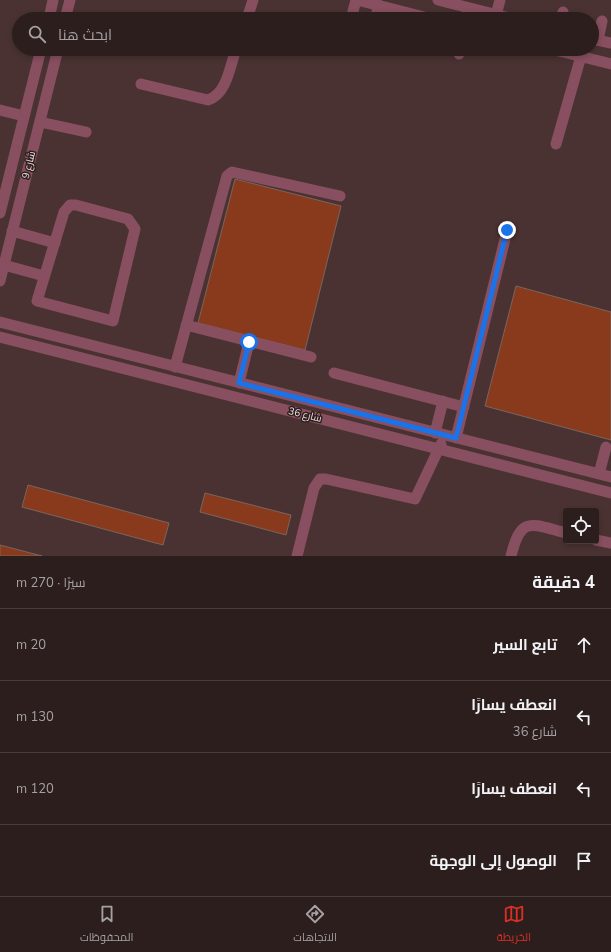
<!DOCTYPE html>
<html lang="ar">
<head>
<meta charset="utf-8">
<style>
  body { margin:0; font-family:"Nunito Sans",Cairo,sans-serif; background:#342726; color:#f1f3f6; direction:rtl }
  .controls { position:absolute; right:12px; bottom:12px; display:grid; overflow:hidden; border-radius:4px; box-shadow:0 2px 6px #0003 }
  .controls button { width:36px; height:36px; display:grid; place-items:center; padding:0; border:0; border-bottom:1px solid #483c3b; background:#2c1e1d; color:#f1f3f6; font:20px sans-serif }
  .stop { position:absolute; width:12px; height:12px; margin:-9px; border:3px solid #1a73e8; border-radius:50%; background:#fff }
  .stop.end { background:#1a73e8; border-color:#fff; box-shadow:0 1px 4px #0008 }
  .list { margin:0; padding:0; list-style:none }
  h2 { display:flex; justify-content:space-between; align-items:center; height:52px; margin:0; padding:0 16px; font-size:17px }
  h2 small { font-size:13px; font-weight:400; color:#a6a2a4 }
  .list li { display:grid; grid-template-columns:26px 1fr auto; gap:12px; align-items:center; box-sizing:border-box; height:72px; padding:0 16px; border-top:1px solid #483c3b }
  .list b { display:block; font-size:15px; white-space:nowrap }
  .list p { margin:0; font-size:13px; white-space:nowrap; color:#a6a2a4 }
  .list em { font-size:13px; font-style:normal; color:#a6a2a4 }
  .icon { flex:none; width:22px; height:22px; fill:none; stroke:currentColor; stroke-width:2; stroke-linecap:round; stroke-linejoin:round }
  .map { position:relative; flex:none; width:611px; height:556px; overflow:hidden; direction:ltr }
  .search { position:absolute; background:#2c1e1d; box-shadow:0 2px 6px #0003; left:12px; right:12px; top:12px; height:44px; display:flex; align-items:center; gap:10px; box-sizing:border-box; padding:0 14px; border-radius:22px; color:#a6a2a4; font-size:15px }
  .sheet { height:340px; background:#2c1e1d }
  nav { display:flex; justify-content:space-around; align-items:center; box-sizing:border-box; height:56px; border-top:1px solid #483c3b; background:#2c1e1d; font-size:11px; color:#a6a2a4 }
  nav a { display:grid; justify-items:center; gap:2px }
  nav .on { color:#d93025 }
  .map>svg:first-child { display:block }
  .built { fill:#4a3232; fill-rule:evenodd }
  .building { fill:#893a1d; stroke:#79665f }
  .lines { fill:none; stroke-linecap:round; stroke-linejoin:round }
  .minor { stroke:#884f60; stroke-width:11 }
  .route { stroke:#1a73e8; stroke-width:5 }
  .labels { text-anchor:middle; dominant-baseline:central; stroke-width:3; stroke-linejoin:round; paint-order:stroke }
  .street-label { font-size:10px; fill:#f2e5e5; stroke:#2f1e1e }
</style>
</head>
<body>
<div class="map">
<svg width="611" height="556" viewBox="0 0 611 556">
  <rect width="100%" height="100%" fill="#3a2827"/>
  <path class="built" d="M0,0H611V556H0ZM19,19H592V49H19ZM566,511H596V541H566Z"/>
  <path class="building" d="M235,179L341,206L305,350L198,323Z
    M516,286L611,312V440L485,406Z
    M28,485L169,523L163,545L22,507Z
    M205,493L291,515L286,535L200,512Z
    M0,545L42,556H0Z"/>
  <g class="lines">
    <path class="minor" d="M357,0L432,19
      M438,0L513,19
      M496,15L500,0
      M49,19L53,0
      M65,19L70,0
      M247,19L253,0
      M351,19L356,0
      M375,19L379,5
      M561,19L563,12
      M592,39L611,43
      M598,40L602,21
      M551,49L611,64
      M459,54L460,49
      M141,84L208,100C227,94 230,66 236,49
      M0,110L24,116
      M40,122L86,132
      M556,144L583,49
      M70,205H76L128,219L135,229L113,321L37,301L64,212Z
      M0,213L41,49
      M12,231L55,243
      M4,265L44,276
      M0,281L58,49
      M0,322L611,477
      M186,325L311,357
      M0,337L611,493
      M175,367L227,176L232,172L340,196
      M334,373L464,407
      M239,383L249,342
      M435,433L443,401
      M456,438L507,231
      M599,474L606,447
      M596,540L611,543
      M297,556L314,488L320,479H326L415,499L441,444
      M511,556C521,515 531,524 566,533"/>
  </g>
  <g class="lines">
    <path class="route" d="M249,342L239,383L456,438L507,230"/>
  </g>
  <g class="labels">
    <g class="street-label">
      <text transform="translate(29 165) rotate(-76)">شارع 9</text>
      <text transform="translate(305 415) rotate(14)">شارع 36</text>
    </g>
  </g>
</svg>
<div class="controls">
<button><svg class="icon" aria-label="locate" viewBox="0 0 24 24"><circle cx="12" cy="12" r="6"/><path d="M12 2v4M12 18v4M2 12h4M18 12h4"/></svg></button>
</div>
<div class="stop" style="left:249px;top:342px"></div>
<div class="stop end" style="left:507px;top:230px"></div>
<div class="search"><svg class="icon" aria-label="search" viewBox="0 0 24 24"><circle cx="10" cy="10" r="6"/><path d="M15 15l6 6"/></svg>ابحث هنا</div>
</div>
<section class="sheet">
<h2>4 دقيقة<small>سيرًا · 270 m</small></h2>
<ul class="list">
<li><svg class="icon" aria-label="ahead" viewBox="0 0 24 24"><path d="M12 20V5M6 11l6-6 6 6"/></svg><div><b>تابع السير</b></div><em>20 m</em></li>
<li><svg class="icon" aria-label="left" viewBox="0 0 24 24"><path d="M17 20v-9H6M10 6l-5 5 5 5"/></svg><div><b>انعطف يسارًا</b><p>شارع 36</p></div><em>130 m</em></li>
<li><svg class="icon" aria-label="left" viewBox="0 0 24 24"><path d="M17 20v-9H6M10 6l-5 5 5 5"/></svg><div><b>انعطف يسارًا</b></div><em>120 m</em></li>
<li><svg class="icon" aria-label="arrive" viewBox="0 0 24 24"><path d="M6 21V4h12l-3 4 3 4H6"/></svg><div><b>الوصول إلى الوجهة</b></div></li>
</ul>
</section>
<nav>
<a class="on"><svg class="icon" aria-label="map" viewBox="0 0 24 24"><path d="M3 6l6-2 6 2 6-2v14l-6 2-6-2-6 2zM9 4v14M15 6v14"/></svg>الخريطة</a>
<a><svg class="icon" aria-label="directions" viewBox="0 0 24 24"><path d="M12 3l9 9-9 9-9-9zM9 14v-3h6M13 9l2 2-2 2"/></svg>الاتجاهات</a>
<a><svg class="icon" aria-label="saved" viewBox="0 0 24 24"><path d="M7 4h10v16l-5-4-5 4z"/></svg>المحفوظات</a>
</nav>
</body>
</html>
